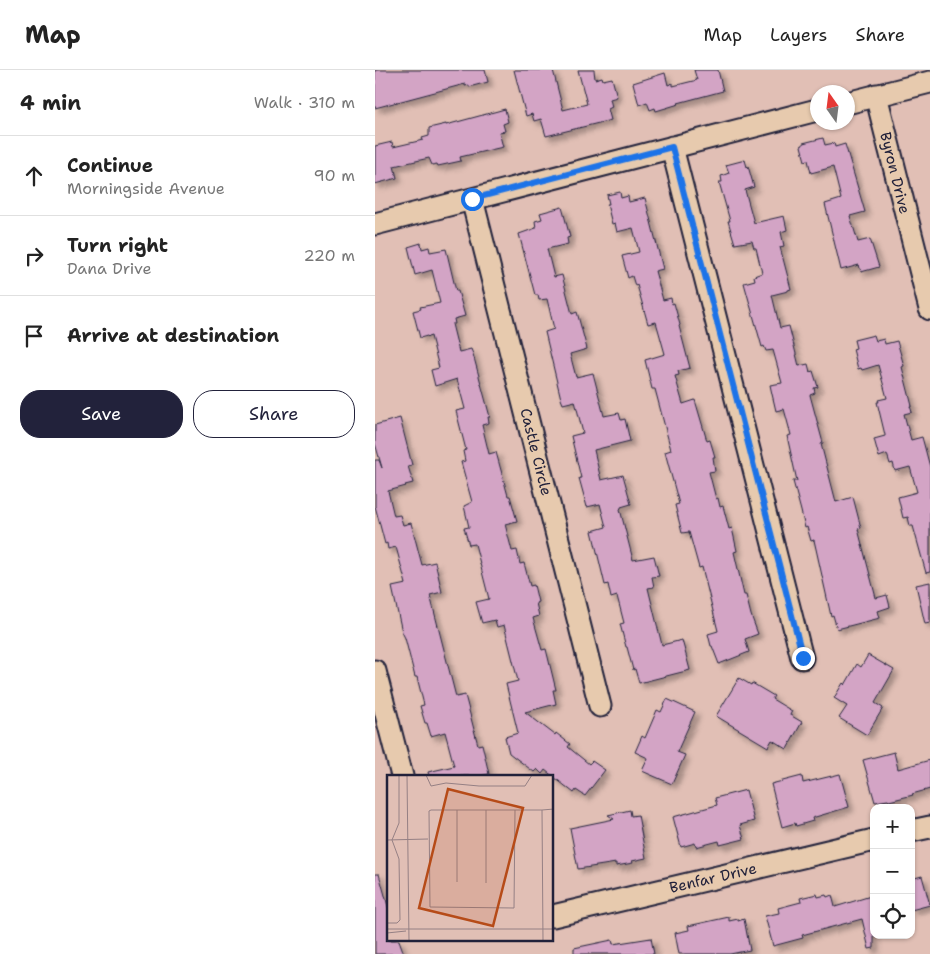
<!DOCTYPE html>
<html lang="en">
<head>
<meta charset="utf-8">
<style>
  body { margin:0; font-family:"Shantell Sans",sans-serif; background:#f6f6f6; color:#222 }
  .controls { position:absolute; right:15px; bottom:15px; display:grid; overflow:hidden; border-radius:10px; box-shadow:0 1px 4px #0004 }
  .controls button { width:45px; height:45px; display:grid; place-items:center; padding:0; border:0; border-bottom:1px solid #e0e0e0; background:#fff; color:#222; font:25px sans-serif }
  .compass { position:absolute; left:435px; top:15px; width:45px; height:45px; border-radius:50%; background:#fff; box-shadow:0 1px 4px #0004; rotate:346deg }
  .stop { position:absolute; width:15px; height:15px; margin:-11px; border:4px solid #1a73e8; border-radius:50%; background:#fff }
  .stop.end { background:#1a73e8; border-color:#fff; box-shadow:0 1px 5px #0008 }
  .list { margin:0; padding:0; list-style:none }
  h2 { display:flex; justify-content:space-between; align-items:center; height:65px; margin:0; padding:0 20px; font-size:21px }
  h2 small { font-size:16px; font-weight:400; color:#767676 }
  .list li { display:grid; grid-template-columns:32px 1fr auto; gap:15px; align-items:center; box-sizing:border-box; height:80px; padding:0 20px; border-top:1px solid #e0e0e0 }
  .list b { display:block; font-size:19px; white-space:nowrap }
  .list p { margin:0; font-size:16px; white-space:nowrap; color:#767676 }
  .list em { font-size:16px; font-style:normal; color:#767676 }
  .actions { display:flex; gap:10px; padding:15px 20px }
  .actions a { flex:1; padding:11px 0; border:1px solid #22223b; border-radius:20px; text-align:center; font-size:18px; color:#22223b }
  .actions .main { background:#22223b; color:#fff }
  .icon { flex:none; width:28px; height:28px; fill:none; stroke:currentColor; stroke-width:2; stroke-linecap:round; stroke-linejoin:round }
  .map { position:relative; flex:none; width:555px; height:884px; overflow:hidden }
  header { display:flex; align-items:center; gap:30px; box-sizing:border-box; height:70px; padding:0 25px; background:#fff; border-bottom:1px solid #e0e0e0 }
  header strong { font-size:24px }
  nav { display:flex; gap:28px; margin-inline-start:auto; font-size:18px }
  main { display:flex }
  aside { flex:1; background:#fff }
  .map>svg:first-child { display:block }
  .building { fill:#d3a4c5; stroke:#22223b; filter:url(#shadow) }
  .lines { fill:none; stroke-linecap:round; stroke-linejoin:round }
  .minor-casing { stroke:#22223b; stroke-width:25 }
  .minor { stroke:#e7caae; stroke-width:21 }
  .route { stroke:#1a73e8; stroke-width:6 }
  .labels { text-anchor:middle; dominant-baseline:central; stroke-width:4; stroke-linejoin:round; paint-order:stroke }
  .street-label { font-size:15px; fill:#22223b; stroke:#e7caae }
  .inset-road { fill:none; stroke:#958084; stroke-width:1 }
  .view { fill:#b64b18; fill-opacity:0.15; stroke:#b64b18; stroke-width:2.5 }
  .inset-edge { fill:none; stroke:#22223b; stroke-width:2.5 }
</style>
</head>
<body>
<header>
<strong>Map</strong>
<nav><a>Map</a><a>Layers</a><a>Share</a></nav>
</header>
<main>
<aside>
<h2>4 min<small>Walk · 310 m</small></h2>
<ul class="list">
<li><svg class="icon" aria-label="ahead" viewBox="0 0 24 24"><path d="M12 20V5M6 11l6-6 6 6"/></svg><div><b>Continue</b><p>Morningside Avenue</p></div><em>90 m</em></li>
<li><svg class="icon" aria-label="right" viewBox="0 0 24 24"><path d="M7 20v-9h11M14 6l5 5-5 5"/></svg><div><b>Turn right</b><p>Dana Drive</p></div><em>220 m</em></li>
<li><svg class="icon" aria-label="arrive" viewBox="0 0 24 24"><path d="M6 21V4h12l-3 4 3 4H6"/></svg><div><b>Arrive at destination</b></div></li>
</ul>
<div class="actions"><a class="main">Save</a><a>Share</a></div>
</aside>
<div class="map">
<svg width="555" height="884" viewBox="0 0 555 884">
  <defs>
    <filter id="shadow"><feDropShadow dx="4.5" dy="4.5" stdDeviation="2.5" flood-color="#0004"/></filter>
  </defs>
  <rect width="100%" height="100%" fill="#e1bfb5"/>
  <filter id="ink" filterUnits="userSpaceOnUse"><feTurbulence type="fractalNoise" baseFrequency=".02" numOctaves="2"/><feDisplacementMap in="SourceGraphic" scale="10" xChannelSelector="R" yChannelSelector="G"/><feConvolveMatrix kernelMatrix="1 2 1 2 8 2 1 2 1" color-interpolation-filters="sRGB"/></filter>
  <g filter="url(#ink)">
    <path class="building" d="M0,0H110L113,12L94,17V15L90,16V14L0,38Z
      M139,0H178L188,40L212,34L203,0H219L220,9L227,7L228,10L237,8L242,27L235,29L237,37L233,39L236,50L171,66L166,49L159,51L157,44L151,46Z
      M319,0H343L348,21L303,33L304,34L281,41L280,38L275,40L272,32L264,35L258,13L290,3L293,15L298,13V16L322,10Z
      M130,39L133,52L128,54L130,61L124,62L128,77L85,87L86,91L63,96L62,94L57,95L54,88L19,96L22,108L0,114V76L17,72L18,77L48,70L47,68L54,66V58L71,54V55Z
      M448,68L450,75L459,73L460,77L470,74L490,142L475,146L483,172L495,169L504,197L486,202L484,195L466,200L450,134L466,129L458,97L436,103L433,90L430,91L426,76L428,75V73Z
      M370,90L372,97L373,96L379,117L370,120L379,153L409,146L412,160L406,162L409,176L405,177L416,219L413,220V221L397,225L405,258L414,256L424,296L433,294L435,302L438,301L443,317L439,318L440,323L435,325L448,373L446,374L461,432L478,427L486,458L483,459L501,528L512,525L515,537L503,541L505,548L462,559L458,545L456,546L439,470L436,471L432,457L430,458L426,441L418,411H422L412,366L416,365L409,339L401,341L397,324L395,315L407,313L398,280L391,281L389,276L387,277L369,213L380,210L379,206L387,203L381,178H379L377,171L360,174L353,151H355L344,112H347L346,106L354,103L351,95Z
      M245,122L246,128L253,126L254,132L270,128L288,199L280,201L288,230L296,228L297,234L299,233L305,255L304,256L315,298L303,301L304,305L300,306L308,334L320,330L332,371L335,370L340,387H338L340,401L334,402L341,429L343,428L345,437L348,436L354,459L357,458L362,481L359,482L369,525H371L376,545L383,564L370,569L374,582L344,594L337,576H336L333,564L343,561L327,497L324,498L314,462L307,463L300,435L304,434L290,382L296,380L280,319H277L270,290L290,284L281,252L273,254L262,215L260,216L257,206L253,208L247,186L264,182L258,158L242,162L240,153L237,154L232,134H234L232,125Z
      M187,137L195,167L192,168L193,174L172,179L179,207L187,205L197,244L202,242L212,279L195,284L201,307L218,303L229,346L244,343L246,350L250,349L255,371L219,380L226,410L248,405L256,434L246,437V438L245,439L258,490L279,486L284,506L277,507L279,517L273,518L287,575L307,570L315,600L264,613L260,599L258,600L252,577H251L245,554L249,553L242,526L236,528L233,514L230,515L217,461L231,457L225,434L212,437L204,408H206L196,366L208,363L200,331L188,334L186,329L170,262L179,259L172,229L164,230L163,225H160L144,164L161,158L160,151L167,149L165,143Z
      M46,173L47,179L54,177L55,182L71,179L81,221H83L90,246L79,249L80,254H77L84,282L96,279L98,284L115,347H113L114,353L107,355L114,384L121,382L133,426H135L142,451L130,454L137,481L142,480L145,494L149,493L155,516L159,515L163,532L161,533L164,546L158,548L167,580L171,579L181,620H178L181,634L150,642L180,665L181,663L195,674L193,677L214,694L217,691L230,700L210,726L201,720L199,723L170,700L167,704L162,699L159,702L134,683L130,667L143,663L131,614L143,611L129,555L122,557L120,550L107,553L101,532L114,529L100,474L94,475L89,458L94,457L89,436L97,432L86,392L90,391L88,381L91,380L81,341L90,339L82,309L60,316L56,300L64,298L56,266L53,267L52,266L45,268L38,241L46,239L45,237L65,233L57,200L40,205L33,177Z
      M499,265L501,271L509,269L510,274L522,271L529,296L527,297L537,336H535L537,342L529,344L536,370L547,367L555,397V502L551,503L538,456H535L533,447L528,448L523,427L542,422L535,397L520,401L518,393L515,394L512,384L504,387L499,369L510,366V365L502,332H504L503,330L512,328L503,295L487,300L486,298L483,299L478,279L481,278L479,270Z
      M25,348L37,395L33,396L38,413L30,415L31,416L13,421L19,446L25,445L28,455L36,453L47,495L60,492L67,522L55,525L81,627L90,625L103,675L107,674L114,704L105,706H54L53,702L79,696L70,662L56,666L52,653H50L45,636L49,635L42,607H40L30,568L27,562L17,517L31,514L21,477L13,479L12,473L10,474L0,436V390H4L7,398L0,373V355Z
      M555,512V553L550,554L541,515Z
      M493,585L519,600L500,633L508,638L492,665L464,648L472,636L459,628L468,613L470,615L482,594L486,597Z
      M364,608L376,615L377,613L399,626L397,629L417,641L415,645L427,652L412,679L397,670L393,677L341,646Z
      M292,629L320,642L302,682L310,685L297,714L267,701L273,688L260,682L267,666L270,668L282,640L286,642Z
      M519,682L523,699L555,690V719L537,724L538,725L514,731L513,730L500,732L488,690Z
      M465,704L474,737L437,748L438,751L421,756L420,753L407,757L396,714L427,706L428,713Z
      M371,720L379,751L365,755L369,769L345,775L344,771L321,777L320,773L306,777L298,747L342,735L340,728Z
      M255,740L256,746L263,745L271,788L257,791L258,793L241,796V793L203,799L195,758L239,749L233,745Z
      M0,804H4L14,840V870H24L29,884H0Z
      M547,806L555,835L536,840V809Z
      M442,824L443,827L451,825L452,827L457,825L460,837L499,825V878L494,879L487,849L427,865L428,868L398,876L390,846L404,843L403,838L426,832L425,828Z
      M354,847V851L363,849V851L369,849L375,880L355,884H304L300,863L314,860L313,856Z
      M276,868L279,884H199V878L237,870L238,874Z"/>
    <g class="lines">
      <defs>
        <path id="minor" d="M501,25L555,239
          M472,33L555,12
          M297,77L427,588
          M97,129L225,636
          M0,154L442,40
          M0,601L27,706
          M536,761L555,757
          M178,846L499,770"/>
      </defs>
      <use href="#minor" class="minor-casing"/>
      <use href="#minor" class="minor"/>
    </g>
  </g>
  <g class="lines" filter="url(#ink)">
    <path class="route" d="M97,129L297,77L428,588"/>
  </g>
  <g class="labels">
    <g class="street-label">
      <text transform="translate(520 103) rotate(76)">Byron Drive</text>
      <text transform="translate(161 382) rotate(76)">Castle Circle</text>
      <text transform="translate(338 808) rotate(-13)">Benfar Drive</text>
    </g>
  </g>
  <g transform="translate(12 705)">
    <rect width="166" height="166" fill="#e1bfb5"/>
    <path class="inset-road" d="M20,0L22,166M39,0L44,11L59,8L92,11H138L145,0M70,35V107M99,35V108M128,35L127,133L43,132L42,36L44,35H155L167,34M155,35L156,166M0,65L41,64M0,148H10L13,145L12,84L5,65L12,48V0M0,154H167M0,158L19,156"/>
    <path class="view" d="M61,14L136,33L106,151L32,133Z"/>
    <rect width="166" height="166" class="inset-edge"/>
  </g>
</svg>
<div class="controls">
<button>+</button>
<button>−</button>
<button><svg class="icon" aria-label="locate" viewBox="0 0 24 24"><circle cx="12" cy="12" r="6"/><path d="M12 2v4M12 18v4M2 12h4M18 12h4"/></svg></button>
</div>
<svg class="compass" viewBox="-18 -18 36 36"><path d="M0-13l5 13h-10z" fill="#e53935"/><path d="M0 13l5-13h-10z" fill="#767676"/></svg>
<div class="stop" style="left:97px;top:129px"></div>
<div class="stop end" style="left:428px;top:588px"></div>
</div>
</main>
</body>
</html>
